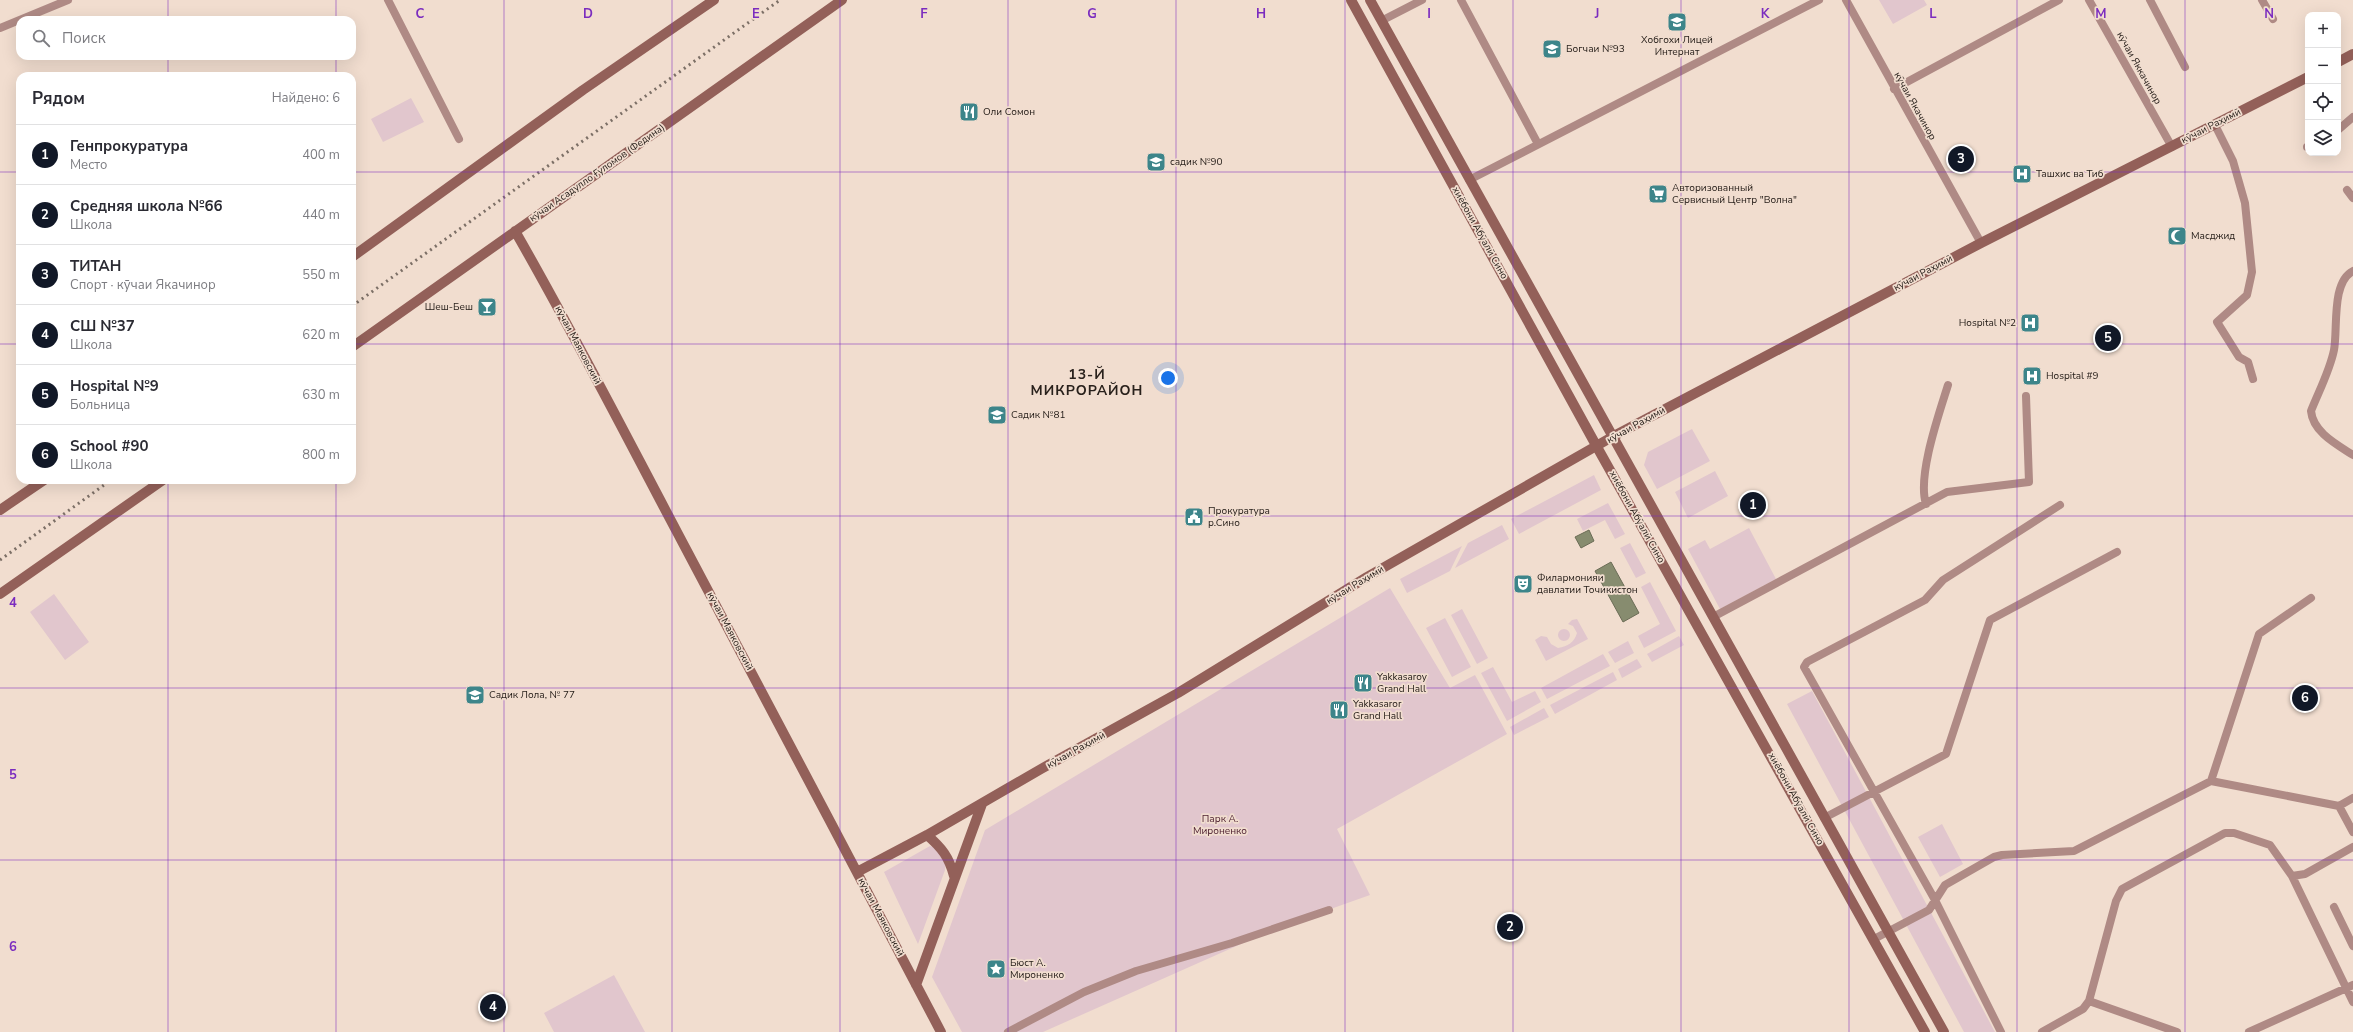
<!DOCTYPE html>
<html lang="ru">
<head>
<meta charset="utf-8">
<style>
  body { margin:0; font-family:"Nunito Sans",sans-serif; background:#f2f2f3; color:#2b2b33 }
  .controls { position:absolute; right:12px; top:12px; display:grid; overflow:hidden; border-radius:8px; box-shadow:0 4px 16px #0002 }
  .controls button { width:36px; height:36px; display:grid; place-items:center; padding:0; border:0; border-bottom:1px solid #e1e1e2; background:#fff; color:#2b2b33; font:20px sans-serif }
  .you { position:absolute; left:1168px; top:378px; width:14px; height:14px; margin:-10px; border:3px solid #fff; border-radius:50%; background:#1a73e8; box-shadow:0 0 0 6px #1a73e833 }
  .badge { display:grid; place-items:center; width:26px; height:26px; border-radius:50%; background:#111827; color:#fff; font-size:13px; font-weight:700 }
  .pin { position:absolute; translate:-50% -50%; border:2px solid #fff; box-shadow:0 1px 4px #0006 }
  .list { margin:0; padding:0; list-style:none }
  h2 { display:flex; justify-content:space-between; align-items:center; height:52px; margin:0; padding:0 16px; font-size:17px }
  h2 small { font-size:13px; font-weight:400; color:#7c7c81 }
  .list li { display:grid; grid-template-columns:26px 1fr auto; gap:12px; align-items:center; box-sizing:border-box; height:60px; padding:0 16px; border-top:1px solid #e1e1e2 }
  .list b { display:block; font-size:15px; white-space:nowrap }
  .list p { margin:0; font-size:13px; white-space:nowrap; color:#7c7c81 }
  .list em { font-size:13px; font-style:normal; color:#7c7c81 }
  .icon { flex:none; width:22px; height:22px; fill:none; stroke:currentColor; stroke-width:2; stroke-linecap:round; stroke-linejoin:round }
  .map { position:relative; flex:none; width:2353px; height:1032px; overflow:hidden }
  .search { position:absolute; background:#fff; box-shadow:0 4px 16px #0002; left:16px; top:16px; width:340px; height:44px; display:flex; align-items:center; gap:10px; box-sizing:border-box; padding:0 14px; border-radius:12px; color:#7c7c81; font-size:15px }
  .panel { position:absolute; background:#fff; box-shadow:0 4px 16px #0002; left:16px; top:72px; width:340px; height:412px; border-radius:12px }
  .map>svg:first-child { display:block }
  .green { fill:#e1c6cd }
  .water { fill:#878c6f; stroke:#6b6c56 }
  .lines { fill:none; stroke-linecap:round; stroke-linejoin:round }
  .street { stroke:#af8a85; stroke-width:8 }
  .secondary { stroke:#936059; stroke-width:10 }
  .rail { stroke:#7c6f66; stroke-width:3; stroke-dasharray:2 4; stroke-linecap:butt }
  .grid { fill:none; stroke:#7b2cbf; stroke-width:1; stroke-opacity:0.55 }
  .labels { text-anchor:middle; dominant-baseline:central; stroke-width:3.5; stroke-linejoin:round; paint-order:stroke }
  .poi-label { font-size:10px; fill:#29211c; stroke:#f1ddcf; text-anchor:start }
  .street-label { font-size:10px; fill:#29211c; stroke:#f1ddcf }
  .park-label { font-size:10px; fill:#4f2232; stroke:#f1ddcf }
  .district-label { font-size:14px; font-weight:bold; letter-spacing:1px; fill:#29211c; stroke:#f1ddcf }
  .grid-label { font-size:13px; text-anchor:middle; font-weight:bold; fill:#7b2cbf; stroke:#f1ddcf; stroke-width:3.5; stroke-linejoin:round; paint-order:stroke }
</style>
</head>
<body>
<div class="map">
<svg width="2353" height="1032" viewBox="0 0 2353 1032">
  <rect width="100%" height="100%" fill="#f1ddcf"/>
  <path class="green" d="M1879,0H1924L1927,5L1893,24Z
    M411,98L424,122L383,142L371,119Z
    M1692,429L1710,461L1657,489L1644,465L1648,452Z
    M1715,471L1728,496L1688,518L1675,492Z
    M1594,475L1601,490L1519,534L1511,519Z
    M1608,503L1625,534L1615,539L1605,520L1583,531L1577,519Z
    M1502,525L1509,539L1455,568L1468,543Z
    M1749,528L1776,579L1720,609L1688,549L1705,540L1710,549Z
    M1630,543L1646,573L1636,578L1620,548Z
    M1462,546L1450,571L1407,593L1400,579Z
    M1650,582L1676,631L1644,648L1638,636L1660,624L1641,587Z
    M1390,588L1450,688L1475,675L1507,734L1337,829L1370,895L1277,928L1043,1032H962L932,977L985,830Z
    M54,594L89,642L65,660L30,612Z
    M1462,609L1488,658L1477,664L1451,615Z
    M1445,618L1471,667L1452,677L1426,628Z
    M1577,619L1588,639L1546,661L1535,640L1541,636L1547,637L1551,644L1558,648C1568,646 1574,643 1577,633L1573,626L1568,624L1572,620Z
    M1558 635a6 6 0 1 1 12 0a6 6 0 1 1-12 0Z
    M1679,636L1684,645L1652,662L1647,654Z
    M1628,641L1634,653L1615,663L1608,652Z
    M1603,654L1610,666L1547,699L1541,688Z
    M1637,659L1642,667L1622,678L1618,669Z
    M1493,667L1512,702L1535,691L1541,702L1507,721L1481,673Z
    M1613,672L1617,680L1555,714L1550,705Z
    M1812,691L1995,1032H1964L1787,704Z
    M1544,708L1549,717L1514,735L1510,727Z
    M1942,824L1963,864L1940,877L1918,837Z
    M930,846L939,849L946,860L945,870L918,944L884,872Z
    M614,975L645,1032H554L544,1013Z"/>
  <path class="water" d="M1589,530L1594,541L1581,548L1575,537Z
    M1611,562L1639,613L1623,622L1595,571Z"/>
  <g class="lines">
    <path class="street" d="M388,0L459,139
      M1461,0L1538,144
      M1846,0L1981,243
      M2089,0L2172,147
      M2150,0L2185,67
      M2262,0L2273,19
      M1381,21L1422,0
      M0,28L68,0
      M1894,89L2059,0
      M2215,125L2233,161L2245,203L2252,272L2247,295L2217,322L2239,357L2248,362L2253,379
      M2338,130L2353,117
      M2307,147H2308
      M1469,180L1819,0
      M2347,190L2353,198
      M2353,271C2331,282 2338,329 2334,350C2330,370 2319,391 2311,411C2313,432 2336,444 2353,455
      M1926,504C1917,476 1939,414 1948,385
      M1713,617L1947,492L2029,482L2026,396
      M2211,781L2339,806L2353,832
      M2339,806L2353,798
      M1824,818L1946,754L1990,620L2117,552
      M2292,876L2353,1002
      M2334,907L2353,946
      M1874,939L1929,910L1945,885L1994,857L2002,855L2074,851L2211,781L2259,634L2311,598
      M2089,1001L2177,1032
      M1008,1032L1084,992L1136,971L1232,943L1329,910
      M2001,1032L1935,900L1804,667L1807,662L1925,600L1943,580L2060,505
      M2042,1032L2083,1009L2089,1001L2116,901L2122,889L2225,833H2234L2270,845L2292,876L2305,874L2353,847
      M2249,1032L2353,985"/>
    <path class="secondary" d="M1351,0L1597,447L1925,1032
      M1370,0L1944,1032
      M2338,62L2353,54
      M515,231C572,330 624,432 677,532C766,699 853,865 941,1032
      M352,257L583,90L714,0
      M352,347L842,0
      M0,510L44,480
      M0,594L163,480
      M927,835C942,848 949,857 954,876
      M857,872L927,835L1041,769L1178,693L1367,577L1612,437L1981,243L2308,77
      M916,985L982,804"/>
    <path class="rail" d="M352,306L780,0
      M0,560L111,480"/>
  </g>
  <path class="grid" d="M168,0V20M336,0V20M504,0V1032M672,0V1032M840,0V1032M1008,0V1032M1176,0V1032M1345,0V1032M1513,0V1032M1681,0V1032M1849,0V1032M2017,0V1032M2185,0V1032M168,56V76M336,56V76M0,172H20M352,172H2353M0,344H20M352,344H2353M168,480V1032M336,480V1032M0,516H2353M0,688H2353M0,860H2353"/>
  <defs>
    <symbol id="school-square" viewBox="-11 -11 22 22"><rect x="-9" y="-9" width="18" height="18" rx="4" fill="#3d858a" stroke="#f1ddcf"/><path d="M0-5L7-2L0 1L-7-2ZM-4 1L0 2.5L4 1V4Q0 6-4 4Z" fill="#fff"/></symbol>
    <symbol id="restaurant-square" viewBox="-11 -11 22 22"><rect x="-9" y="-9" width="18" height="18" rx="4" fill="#3d858a" stroke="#f1ddcf"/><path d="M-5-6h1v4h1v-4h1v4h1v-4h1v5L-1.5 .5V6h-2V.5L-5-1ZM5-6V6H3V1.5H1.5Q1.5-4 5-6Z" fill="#fff"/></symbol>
    <symbol id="hospital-square" viewBox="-11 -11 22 22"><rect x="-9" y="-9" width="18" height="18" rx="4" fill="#3d858a" stroke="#f1ddcf"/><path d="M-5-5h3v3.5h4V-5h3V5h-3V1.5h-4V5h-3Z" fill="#fff"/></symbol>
    <symbol id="supermarket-square" viewBox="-11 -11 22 22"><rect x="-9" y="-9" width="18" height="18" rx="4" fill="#3d858a" stroke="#f1ddcf"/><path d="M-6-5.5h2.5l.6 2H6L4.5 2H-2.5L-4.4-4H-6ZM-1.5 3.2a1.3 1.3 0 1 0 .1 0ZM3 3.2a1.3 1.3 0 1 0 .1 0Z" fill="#fff"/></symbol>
    <symbol id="mosque-square" viewBox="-11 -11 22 22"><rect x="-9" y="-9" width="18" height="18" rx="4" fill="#3d858a" stroke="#f1ddcf"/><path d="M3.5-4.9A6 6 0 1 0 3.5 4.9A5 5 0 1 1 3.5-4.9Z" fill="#fff"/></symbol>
    <symbol id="bar-square" viewBox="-11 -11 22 22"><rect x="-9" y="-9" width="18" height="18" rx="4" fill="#3d858a" stroke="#f1ddcf"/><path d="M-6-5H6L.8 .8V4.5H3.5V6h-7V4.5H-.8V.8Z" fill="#fff"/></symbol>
    <symbol id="civic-square" viewBox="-11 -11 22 22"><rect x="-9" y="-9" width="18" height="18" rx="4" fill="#3d858a" stroke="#f1ddcf"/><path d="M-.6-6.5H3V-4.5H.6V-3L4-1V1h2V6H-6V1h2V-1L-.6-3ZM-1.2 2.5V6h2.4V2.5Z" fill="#fff"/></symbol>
    <symbol id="theatre-square" viewBox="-11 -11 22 22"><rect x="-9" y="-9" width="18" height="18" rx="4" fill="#3d858a" stroke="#f1ddcf"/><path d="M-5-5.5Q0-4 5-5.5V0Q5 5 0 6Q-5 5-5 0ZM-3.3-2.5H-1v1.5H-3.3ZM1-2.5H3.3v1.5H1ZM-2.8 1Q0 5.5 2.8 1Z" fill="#fff"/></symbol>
    <symbol id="sight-square" viewBox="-11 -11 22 22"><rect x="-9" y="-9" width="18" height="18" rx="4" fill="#3d858a" stroke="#f1ddcf"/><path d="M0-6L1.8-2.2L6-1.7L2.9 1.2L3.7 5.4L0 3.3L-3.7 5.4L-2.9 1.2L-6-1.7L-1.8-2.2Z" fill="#fff"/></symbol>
  </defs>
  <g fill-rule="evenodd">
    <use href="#school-square" x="1666" y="11" width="22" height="22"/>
    <use href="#school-square" x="1541" y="38" width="22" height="22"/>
    <use href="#restaurant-square" x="958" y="101" width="22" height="22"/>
    <use href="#school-square" x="1145" y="151" width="22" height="22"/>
    <use href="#hospital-square" x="2011" y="163" width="22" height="22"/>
    <use href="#supermarket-square" x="1647" y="183" width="22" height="22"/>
    <use href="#mosque-square" x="2166" y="225" width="22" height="22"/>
    <use href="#bar-square" x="476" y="296" width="22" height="22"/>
    <use href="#hospital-square" x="2019" y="312" width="22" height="22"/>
    <use href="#hospital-square" x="2021" y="365" width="22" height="22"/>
    <use href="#school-square" x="986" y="404" width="22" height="22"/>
    <use href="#civic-square" x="1183" y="506" width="22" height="22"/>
    <use href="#theatre-square" x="1512" y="573" width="22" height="22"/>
    <use href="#restaurant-square" x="1352" y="672" width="22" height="22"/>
    <use href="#school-square" x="464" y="684" width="22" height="22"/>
    <use href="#restaurant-square" x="1328" y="699" width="22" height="22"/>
    <use href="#sight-square" x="985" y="958" width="22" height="22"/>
  </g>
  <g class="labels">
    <g class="poi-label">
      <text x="1677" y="40" text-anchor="middle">Хобгохи Лицей<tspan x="1677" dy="12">Интернат</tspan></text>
      <text x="1566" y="49">Богчаи №93</text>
      <text x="983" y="112">Оли Сомон</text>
      <text x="1170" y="162">садик №90</text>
      <text x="2036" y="174">Ташхис ва Тиб</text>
      <text x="1672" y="188">Авторизованный<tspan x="1672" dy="12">Сервисный Центр "Волна"</tspan></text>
      <text x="2191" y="236">Масджид</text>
      <text x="473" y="307" text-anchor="end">Шеш-Беш</text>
      <text x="2016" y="323" text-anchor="end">Hospital №2</text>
      <text x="2046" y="376">Hospital #9</text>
      <text x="1011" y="415">Садик №81</text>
      <text x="1208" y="511">Прокуратура<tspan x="1208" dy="12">р.Сино</tspan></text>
      <text x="1537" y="578">Филармонияи<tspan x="1537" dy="12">давлатии Точикистон</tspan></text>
      <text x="1377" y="677">Yakkasaroy<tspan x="1377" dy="12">Grand Hall</tspan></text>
      <text x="489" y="695">Садик Лола, № 77</text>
      <text x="1353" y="704">Yakkasaror<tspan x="1353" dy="12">Grand Hall</tspan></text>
      <text x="1010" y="963">Бюст А.<tspan x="1010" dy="12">Мироненко</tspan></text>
    </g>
    <g class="street-label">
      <text transform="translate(2139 68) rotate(61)">кӯчаи Яккачинор</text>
      <text transform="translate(1915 106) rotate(61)">кӯчаи Якачинор</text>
      <text transform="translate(2211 126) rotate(-27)">кӯчаи Раҳимӣ</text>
      <text transform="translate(597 173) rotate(-35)">кӯчаи Асадулло Ғуломов (Федина)</text>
      <text transform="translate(1480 233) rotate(61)">хиёбони Абӯалӣ Сино</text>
      <text transform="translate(1923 273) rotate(-28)">кӯчаи Раҳимӣ</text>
      <text transform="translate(578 345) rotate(62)">кӯчаи Маяковский</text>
      <text transform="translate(1636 425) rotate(-29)">кӯчаи Раҳимӣ</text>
      <text transform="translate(1637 517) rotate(61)">хиёбони Абӯалӣ Сино</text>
      <text transform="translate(1355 585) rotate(-31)">кӯчаи Раҳимӣ</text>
      <text transform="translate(730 631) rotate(62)">кӯчаи Маяковский</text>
      <text transform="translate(1076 750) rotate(-29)">кӯчаи Раҳимӣ</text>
      <text transform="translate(1796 799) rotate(61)">хиёбони Абӯалӣ Сино</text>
      <text transform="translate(881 917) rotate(62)">кӯчаи Маяковский</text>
    </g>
    <g class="park-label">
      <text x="1220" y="819">Парк А.<tspan x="1220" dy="12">Мироненко</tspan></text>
    </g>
    <g class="district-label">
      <text x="1087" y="374">13-Й<tspan x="1087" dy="16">МИКРОРАЙОН</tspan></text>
    </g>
  </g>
  <g class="grid-label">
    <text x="420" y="18">C</text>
    <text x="588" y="18">D</text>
    <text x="756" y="18">E</text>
    <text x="924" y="18">F</text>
    <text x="1092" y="18">G</text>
    <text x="1261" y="18">H</text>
    <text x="1429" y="18">I</text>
    <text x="1597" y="18">J</text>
    <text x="1765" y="18">K</text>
    <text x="1933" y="18">L</text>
    <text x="2101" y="18">M</text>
    <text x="2269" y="18">N</text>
    <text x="13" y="607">4</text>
    <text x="13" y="779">5</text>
    <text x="13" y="951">6</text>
  </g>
</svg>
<div class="controls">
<button>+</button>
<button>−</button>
<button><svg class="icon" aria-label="locate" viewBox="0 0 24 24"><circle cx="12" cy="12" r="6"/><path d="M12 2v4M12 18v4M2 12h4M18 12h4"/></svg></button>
<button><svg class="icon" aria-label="layers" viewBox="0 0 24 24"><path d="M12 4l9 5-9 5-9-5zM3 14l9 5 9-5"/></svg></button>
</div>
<div class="you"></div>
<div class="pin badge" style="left:1753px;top:505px">1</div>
<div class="pin badge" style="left:1510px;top:927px">2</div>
<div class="pin badge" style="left:1961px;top:159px">3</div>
<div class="pin badge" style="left:493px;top:1007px">4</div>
<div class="pin badge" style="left:2108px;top:338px">5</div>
<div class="pin badge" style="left:2305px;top:698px">6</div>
<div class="search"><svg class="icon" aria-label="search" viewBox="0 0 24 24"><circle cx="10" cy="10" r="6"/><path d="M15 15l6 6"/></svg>Поиск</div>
<section class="panel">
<h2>Рядом<small>Найдено: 6</small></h2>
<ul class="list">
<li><span class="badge">1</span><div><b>Генпрокуратура</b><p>Место</p></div><em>400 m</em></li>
<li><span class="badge">2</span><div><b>Средняя школа №66</b><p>Школа</p></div><em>440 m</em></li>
<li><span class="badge">3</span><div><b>ТИТАН</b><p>Спорт · кӯчаи Якачинор</p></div><em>550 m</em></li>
<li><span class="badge">4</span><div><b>СШ №37</b><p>Школа</p></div><em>620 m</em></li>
<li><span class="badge">5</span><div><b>Hospital №9</b><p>Больница</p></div><em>630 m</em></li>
<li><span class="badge">6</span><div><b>School #90</b><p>Школа</p></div><em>800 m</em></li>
</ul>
</section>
</div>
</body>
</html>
